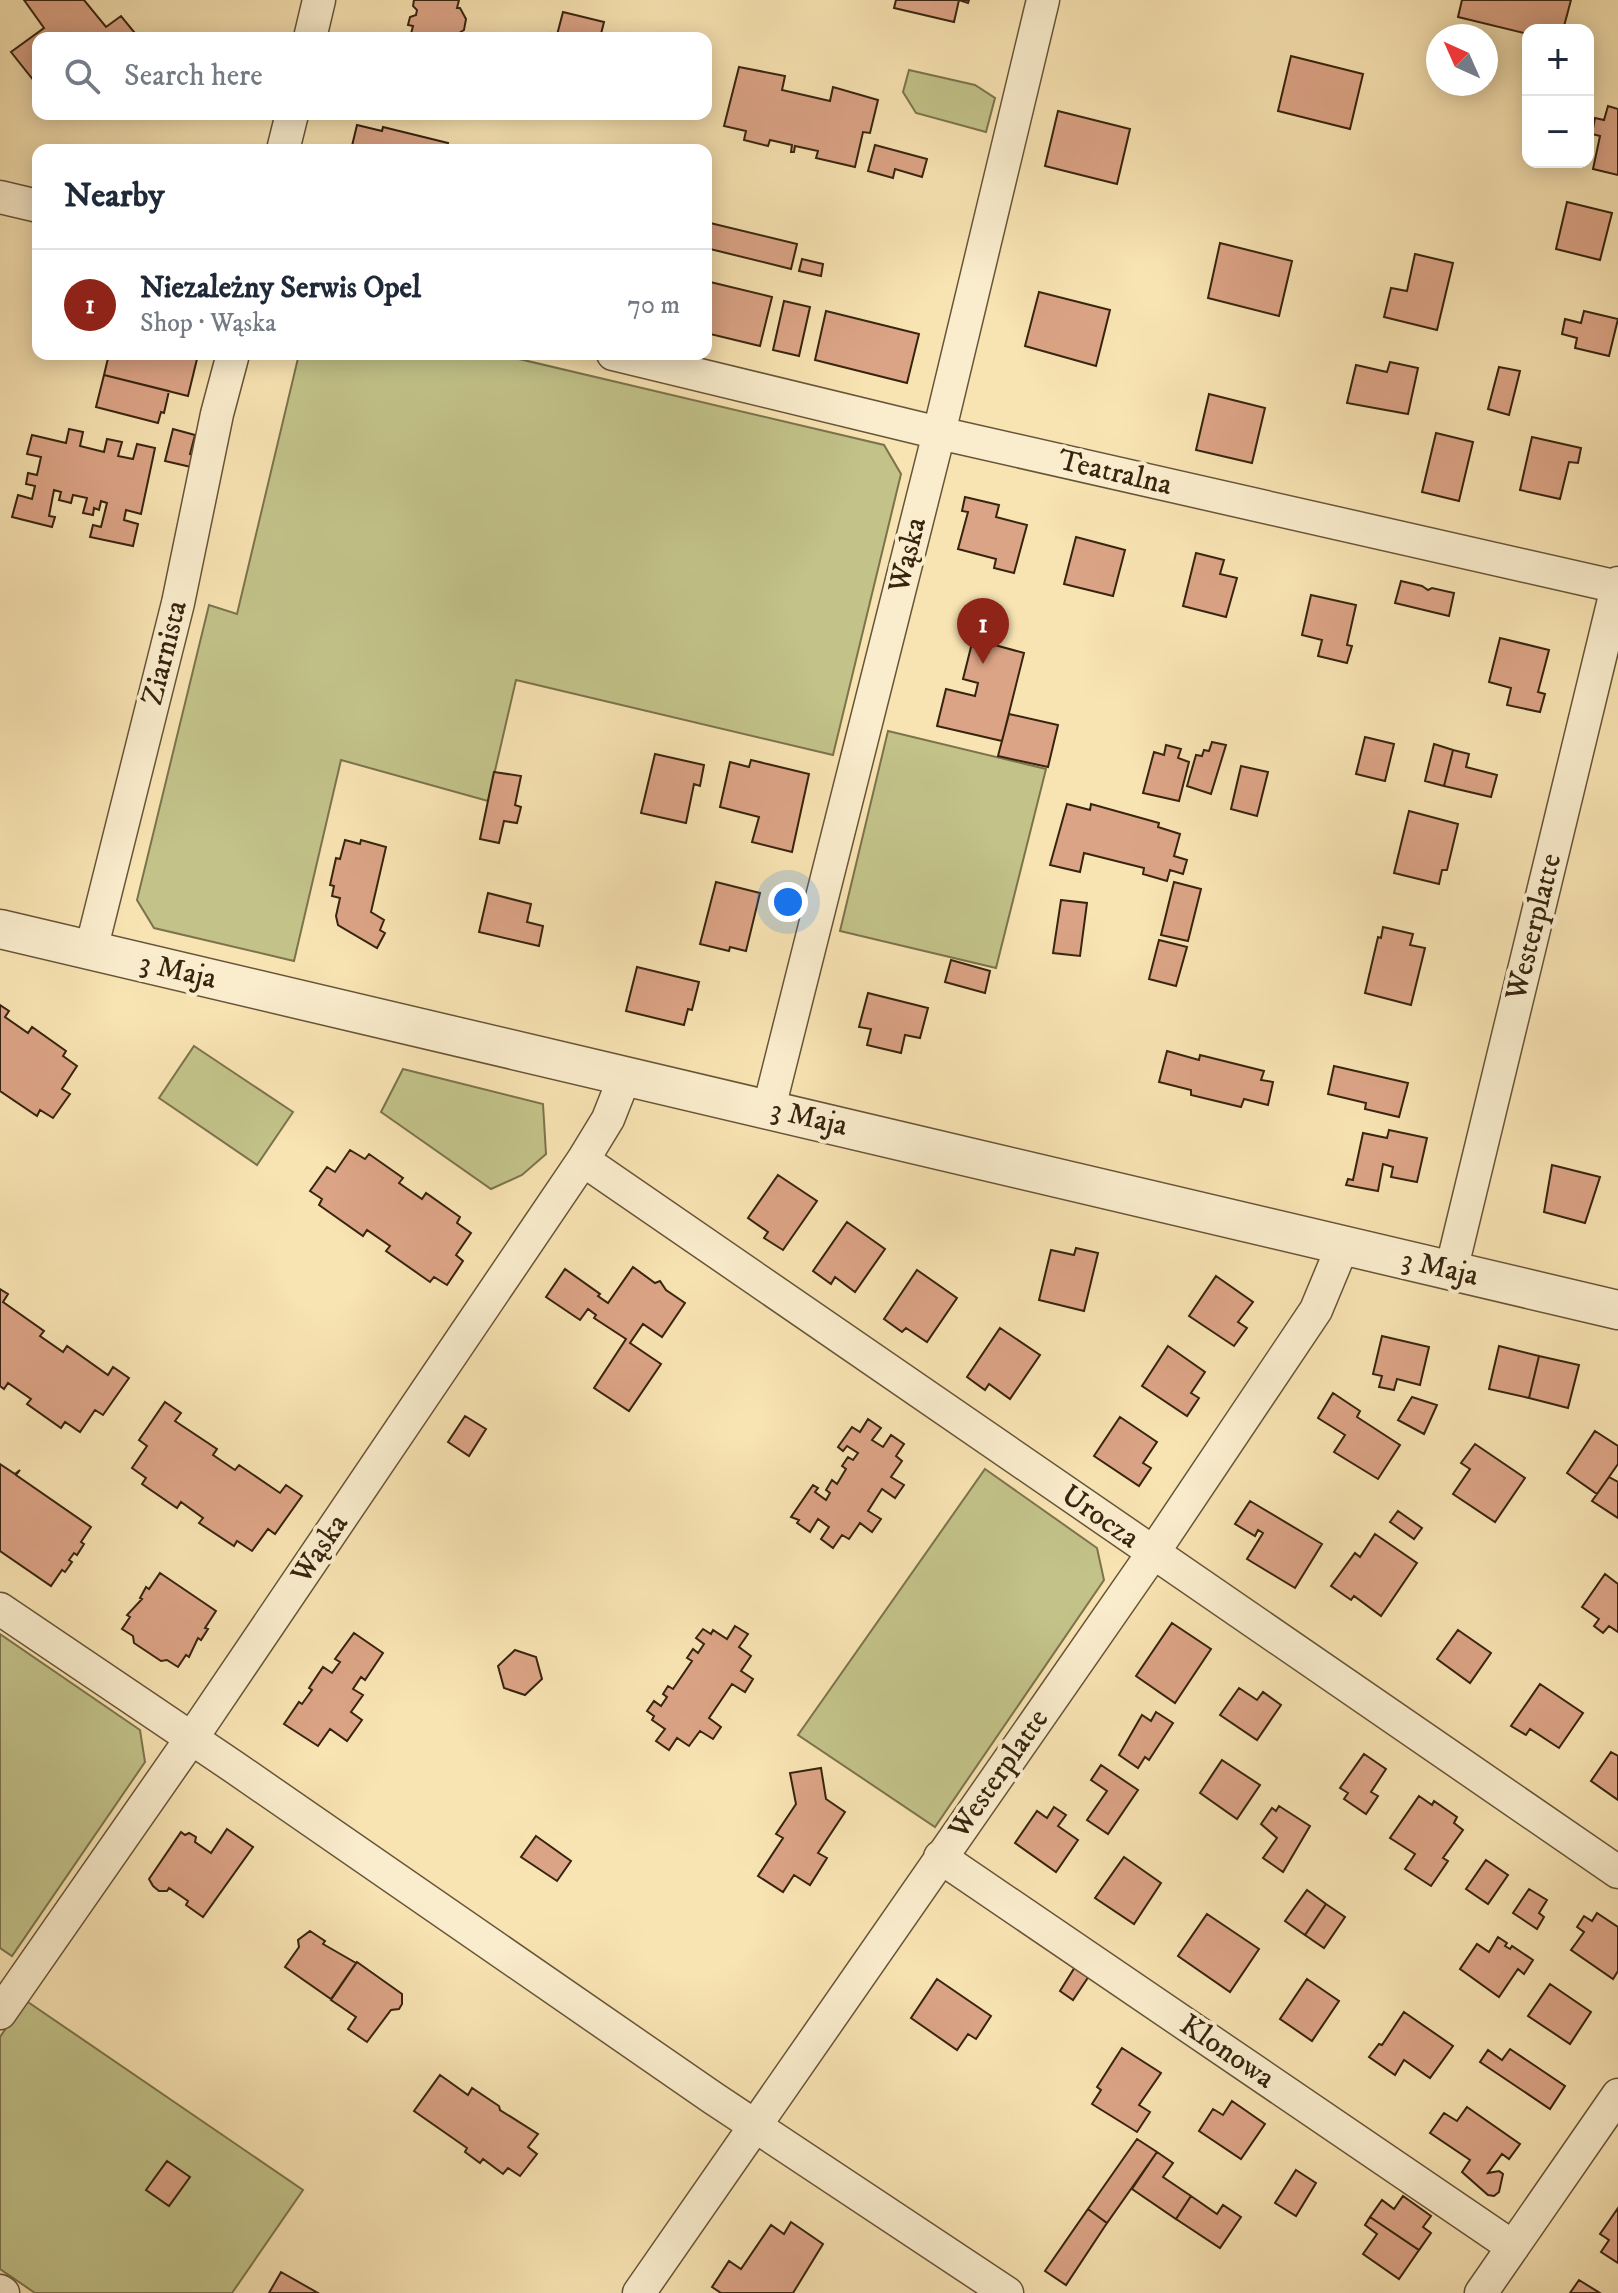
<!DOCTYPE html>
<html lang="en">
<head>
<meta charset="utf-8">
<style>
  body { margin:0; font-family:"IM FELL DW Pica",serif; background:#f2f2f3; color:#1f2937 }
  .controls { position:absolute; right:24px; top:24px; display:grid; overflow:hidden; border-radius:16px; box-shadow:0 4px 20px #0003 }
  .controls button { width:72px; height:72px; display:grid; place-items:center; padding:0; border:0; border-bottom:2px solid #e0e1e3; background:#fff; color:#1f2937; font:40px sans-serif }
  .compass { position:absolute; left:1426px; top:24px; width:72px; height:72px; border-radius:50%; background:#fff; box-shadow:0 4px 20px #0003; rotate:315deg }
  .you { position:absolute; left:788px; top:902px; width:28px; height:28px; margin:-20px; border:6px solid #fff; border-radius:50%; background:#1a73e8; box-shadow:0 0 0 12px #1a73e833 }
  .badge { display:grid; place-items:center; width:52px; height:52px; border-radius:50%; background:#8f2418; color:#fff; font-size:26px; font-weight:700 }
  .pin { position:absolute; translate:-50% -66px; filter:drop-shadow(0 2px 4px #0008) }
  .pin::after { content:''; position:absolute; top:42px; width:28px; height:24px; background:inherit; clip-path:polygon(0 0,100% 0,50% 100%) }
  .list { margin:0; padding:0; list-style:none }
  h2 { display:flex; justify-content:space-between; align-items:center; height:104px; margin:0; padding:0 32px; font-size:34px }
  h2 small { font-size:26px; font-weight:400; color:#747a83 }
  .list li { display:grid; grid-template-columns:52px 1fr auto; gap:24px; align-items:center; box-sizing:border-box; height:112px; padding:0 32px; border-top:2px solid #e0e1e3 }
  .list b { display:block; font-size:30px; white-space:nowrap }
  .list p { margin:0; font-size:26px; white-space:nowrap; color:#747a83 }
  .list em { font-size:26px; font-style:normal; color:#747a83 }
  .icon { flex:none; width:44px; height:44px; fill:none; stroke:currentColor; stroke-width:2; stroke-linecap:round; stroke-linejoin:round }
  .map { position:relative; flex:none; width:1618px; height:2293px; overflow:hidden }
  .search { position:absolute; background:#fff; box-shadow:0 4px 20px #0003; left:32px; top:32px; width:680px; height:88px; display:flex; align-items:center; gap:20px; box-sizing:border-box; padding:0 28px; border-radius:16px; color:#747a83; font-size:30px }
  .panel { position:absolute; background:#fff; box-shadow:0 4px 20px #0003; left:32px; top:144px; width:680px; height:216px; border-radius:16px }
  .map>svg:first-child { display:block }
  .green { fill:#c2c289; stroke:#7c734c; stroke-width:2 }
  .building { fill:#dca486; stroke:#37240f; stroke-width:2 }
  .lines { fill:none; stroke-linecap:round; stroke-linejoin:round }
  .minor-casing { stroke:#675438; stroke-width:35 }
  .tertiary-casing { stroke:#675438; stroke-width:41 }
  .minor { stroke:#faedcd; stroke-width:32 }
  .tertiary { stroke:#faedcd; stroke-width:38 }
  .labels { text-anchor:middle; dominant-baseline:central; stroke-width:8; stroke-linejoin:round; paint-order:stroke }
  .street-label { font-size:30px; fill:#37240f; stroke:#faedcd }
</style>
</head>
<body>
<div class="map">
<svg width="1618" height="2293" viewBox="0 0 1618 2293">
  <rect width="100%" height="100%" fill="#f8e3b2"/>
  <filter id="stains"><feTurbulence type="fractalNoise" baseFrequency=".0025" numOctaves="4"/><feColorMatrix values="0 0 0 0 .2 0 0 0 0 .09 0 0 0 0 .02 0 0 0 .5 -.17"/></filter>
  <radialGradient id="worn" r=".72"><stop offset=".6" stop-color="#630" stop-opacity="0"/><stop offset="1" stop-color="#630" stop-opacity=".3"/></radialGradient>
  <path class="green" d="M909,70L975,85L995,98L986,132L916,113L903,92Z
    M299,354H498L884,445L901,474L833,755L516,680L488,801L341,760L294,961L154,928L137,900L209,605L237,614Z
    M888,731L1046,769L996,968L840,931Z
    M194,1046L293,1112L257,1165L159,1098Z
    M403,1069L543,1104L546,1154L522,1175L491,1189L381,1112Z
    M985,1469L1097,1548L1104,1580L935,1827L798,1735Z
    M0,1634L140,1730L145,1762L12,1956L0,1948Z
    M25,2000L303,2190L232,2293H35L0,2269V2037Z"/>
  <path class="building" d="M24,0H84L106,27L121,16L139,38H38V86L11,52L44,28Z
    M414,0H459L457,8H460L466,19L464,30L454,36L450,35V38H410L413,26L408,25L410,17L416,15L417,10L413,6Z
    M896,0H969L968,3L959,0L954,22L894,8Z
    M1462,0H1571L1563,30H1528V34L1458,17Z
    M563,12L604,22L600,38H550L551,33L557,35Z
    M1291,56L1363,74L1350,129L1278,111Z
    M739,67L785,76L782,90L830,101L833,87L878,100L870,133L863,132L855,167L816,158L818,151L795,146L794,152H791L792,145L770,140L768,146L744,140L746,131L724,126Z
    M1608,106L1618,109V175L1593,169L1600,136L1592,134L1595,118L1604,120Z
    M1058,111L1130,129L1117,184L1045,166Z
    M357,125L382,131L383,127L448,143L446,150H351Z
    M875,145L927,159L922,177L895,169L893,178L868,171Z
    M1567,202L1612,213L1600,260L1556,249Z
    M706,222L797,244L791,269L706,248Z
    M1220,243L1292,261L1279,316L1208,298Z
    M1415,254L1453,263L1437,330L1384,317L1391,288L1407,291Z
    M802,259L823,264L821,276L799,271Z
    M706,281L772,297L760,346L706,333Z
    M1039,292L1110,310L1096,366L1025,346Z
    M784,301L810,307L799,356L773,350Z
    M826,311L919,334L907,383L815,360Z
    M1584,311L1618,319L1609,356L1575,348L1577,338L1562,334L1565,319L1581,323Z
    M109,354H178L197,359L188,396L104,375Z
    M1390,362L1418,368L1408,414L1347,403L1356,365L1387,372Z
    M1499,367L1520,371L1509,415L1488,409Z
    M104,375L169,391L164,413L161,412L158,423L96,407Z
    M1209,394L1265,408L1252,463L1196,450Z
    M69,429L83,432L80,446L104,452L107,439L122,442L118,456L133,459L137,444L155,448L141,514L126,510L124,520L138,524L133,546L90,537L93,525L101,527L107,503L101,501L99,510L94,508L93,515L83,513L87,498L73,495L71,503L59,500L61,492L54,490L49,516L55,517L52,527L12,517L18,495L32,499L35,486L26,484L28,473L37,475L41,457L27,454L32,435L66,443Z
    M173,429L195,435L190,454L194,455L191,467L165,461Z
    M1436,433L1473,442L1459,501L1422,492Z
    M1532,437L1581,448L1578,463L1569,462L1560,499L1520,490Z
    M965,497L999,505L996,517L1027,525L1014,573L994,568L996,559L958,549L968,512L962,511Z
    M1076,537L1125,550L1113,596L1064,584Z
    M1196,553L1224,560L1220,574L1237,578L1226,617L1183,606Z
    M1401,581L1422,586L1428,590L1432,588L1454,593L1449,616L1395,603Z
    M1311,595L1356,605L1347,645L1352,646L1347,663L1318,656L1322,640L1302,635Z
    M1500,638L1549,650L1538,692L1545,694L1540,712L1507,705L1511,688L1489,682Z
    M973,639L1024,653L1002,741L937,726L946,689L975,696L978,683L963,679Z
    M1009,714L1058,725L1048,767L998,756Z
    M1365,737L1394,744L1385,781L1356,774Z
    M1212,742L1226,745L1211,794L1187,786L1196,755L1202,756L1204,750L1209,751Z
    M1434,744L1453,750L1444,786L1425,781Z
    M1166,745L1181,749L1178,758L1189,762L1179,801L1143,793L1154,752L1164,755Z
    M1453,750L1469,754L1466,767L1497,775L1491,797L1444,786Z
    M655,754L704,765L700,786L694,784L686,823L641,813Z
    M751,760L809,774L792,852L752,842L759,817L720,807L730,762L749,767Z
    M1241,766L1268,772L1257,816L1231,809Z
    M494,772L521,776L515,805L521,807L517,823L504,821L499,843L480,839Z
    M1067,804L1090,810L1091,804L1159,823L1158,827L1180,834L1174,856L1187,860L1183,874L1170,870L1167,881L1143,874L1144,868L1084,853L1080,872L1050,865Z
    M1409,811L1458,824L1447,870H1442L1439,884L1394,873Z
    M345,840L360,844L361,840L386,847L371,912L384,920L380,930L385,933L377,948L338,925L336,916L340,898L332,896L334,886L330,885L336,858L340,859Z
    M716,882L760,893L746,951L730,947L729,951L700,944Z
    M1174,882L1201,889L1188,941L1161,935Z
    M488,893L531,904L527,922L543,926L539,946L479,932Z
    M1061,900L1087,903L1080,956L1053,953Z
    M1383,927L1413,934L1410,945L1425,948L1411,1005L1365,993L1378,937L1381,938Z
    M1159,940L1187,947L1176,986L1149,979Z
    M951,960L990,971L985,993L945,982Z
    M637,967L699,982L692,1010L688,1009L684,1025L626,1011Z
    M868,993L928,1008L920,1038L905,1035L901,1053L867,1045L871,1029L859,1027Z
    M0,1005L9,1011L5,1017L28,1033L32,1027L66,1051L63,1056L77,1066L62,1089L70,1094L53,1118L40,1110L37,1116L0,1091Z
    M1167,1051L1199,1060L1200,1055L1264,1071L1261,1080L1273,1082L1268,1105L1244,1099L1241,1107L1191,1095V1090L1159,1082Z
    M1334,1066L1408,1083L1399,1117L1365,1109L1366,1103L1328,1094Z
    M1389,1130L1427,1138L1417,1182L1391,1177L1393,1167L1383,1164L1378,1191L1346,1185L1348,1179L1353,1180L1363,1133L1387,1138Z
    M350,1150L365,1159L369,1154L403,1178L399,1183L422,1199L426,1193L460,1217L457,1223L471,1233L456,1255L463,1261L447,1285L434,1277L430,1282L386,1251L390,1246L367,1230L363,1236L319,1205L322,1199L310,1191L327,1167L335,1172Z
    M1552,1165L1600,1177L1585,1223L1544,1212Z
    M778,1175L817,1201L783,1250L764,1238L768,1232L748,1218Z
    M847,1222L885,1249L855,1292L835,1277L831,1284L813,1271Z
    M1076,1248L1098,1253L1084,1311L1039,1300L1051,1250L1074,1255Z
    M633,1267L655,1283L660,1281L666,1290L685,1303L662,1337L643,1324L630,1343L661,1364L629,1411L594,1388L626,1339L594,1318L596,1315L588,1309L580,1320L546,1297L565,1269L600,1294L598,1296L608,1303Z
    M917,1270L957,1298L927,1342L906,1328L902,1332L884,1319Z
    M1216,1276L1253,1302L1238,1322L1247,1328L1234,1346L1189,1316Z
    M0,1289L8,1294L3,1302L44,1331L40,1336L63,1352L67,1346L108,1375L113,1367L129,1378L103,1415L95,1410L80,1432L65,1422L61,1428L27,1404L31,1399L8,1383L4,1389L0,1386Z
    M1000,1328L1040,1355L1010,1399L989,1384L985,1390L967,1377Z
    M1382,1336L1429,1347L1420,1385L1397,1379L1394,1390L1379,1387L1382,1376L1373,1374Z
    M1168,1346L1205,1372L1191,1393L1199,1398L1187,1416L1142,1386Z
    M1499,1346L1539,1356L1529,1398L1489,1389Z
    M1539,1356L1579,1365L1568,1408L1529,1398Z
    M1333,1393L1360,1411L1357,1417L1400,1445L1378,1479L1334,1452L1345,1435L1318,1418Z
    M1412,1397L1437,1405L1424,1434L1398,1420Z
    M165,1402L181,1413L175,1421L217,1449L213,1455L235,1470L239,1465L280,1493L286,1485L302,1496L275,1534L268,1529L252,1551L237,1541L234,1546L199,1523L203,1518L181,1502L177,1508L142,1484L146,1478L132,1468L147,1446L139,1440Z
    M465,1416L486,1429L469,1456L448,1442Z
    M1120,1417L1157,1442L1143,1463L1151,1468L1139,1486L1094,1456Z
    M868,1419L881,1428L872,1440L883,1447L891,1435L904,1444L896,1456L902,1461L891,1477L904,1485L895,1498L882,1489L868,1511L881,1519L872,1532L860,1523L849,1539L842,1535L833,1548L821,1539L829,1527L818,1519L810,1532L797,1523L799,1520L791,1517L813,1485L818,1488L815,1492L826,1500L830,1493L826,1490L832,1480L837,1484L846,1469L842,1466L848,1457L853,1460L858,1453L847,1446L843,1451L838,1447L852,1427L860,1432Z
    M1595,1431L1618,1446V1464L1597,1494L1567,1473Z
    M1475,1444L1525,1478L1495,1522L1453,1494L1470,1469L1461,1463Z
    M0,1464L15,1474L20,1470L16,1475L91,1527L81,1542L84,1544L77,1555L74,1553L69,1560L72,1562L65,1572L62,1570L51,1586L0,1551Z
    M1609,1477L1618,1482V1518L1592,1501Z
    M1250,1501L1322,1544L1295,1588L1247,1559L1263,1533L1258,1530L1255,1536L1235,1524Z
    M1398,1511L1422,1528L1414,1539L1390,1522Z
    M1375,1534L1417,1563L1381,1616L1354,1596L1351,1600L1331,1586L1355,1553L1360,1557Z
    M160,1573L216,1611L205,1628L208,1629L201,1640L198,1638L189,1657L186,1655L178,1667L167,1660L161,1661L134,1643L133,1636L122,1629L130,1617L127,1615L142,1599L140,1598L146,1587L149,1589Z
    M1605,1574L1618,1584V1632L1609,1626L1603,1633L1594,1626L1599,1619L1582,1607Z
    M1172,1623L1211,1649L1175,1703L1136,1676Z
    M735,1626L748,1634L739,1647L751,1656L741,1671L753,1679L745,1692L732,1684L709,1718L721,1727L713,1739L700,1731L689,1746L677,1738L669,1750L656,1741L665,1729L652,1720L654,1716L647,1711L654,1701L661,1706L667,1697L663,1694L668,1686L673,1689L692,1661L687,1658L693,1649L698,1653L704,1644L696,1638L703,1629L711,1634L713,1630L727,1639Z
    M1458,1630L1491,1653L1470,1683L1437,1659Z
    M354,1633L383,1653L365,1680L361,1677L353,1689L363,1695L351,1712L362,1720L347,1741L330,1729L318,1746L284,1724L299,1702L302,1704L312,1690L309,1688L323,1667L332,1673L340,1662L335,1659Z
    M515,1650L536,1657L542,1679L525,1695L504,1688L498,1666Z
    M1540,1684L1583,1713L1559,1748L1530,1729L1526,1735L1511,1726Z
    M1239,1688L1257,1700L1263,1692L1281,1705L1257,1740L1220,1715Z
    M1156,1712L1173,1723L1149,1760L1145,1757L1138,1768L1119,1755L1142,1715L1151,1721Z
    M1611,1752L1618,1756V1800L1591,1781Z
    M1364,1754L1386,1769L1371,1792L1378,1796L1366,1814L1344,1799L1348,1793L1340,1788Z
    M1222,1760L1260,1785L1237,1819L1200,1793Z
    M1101,1765L1138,1790L1108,1834L1087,1820L1107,1791L1091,1780Z
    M821,1768L826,1799L845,1812L818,1853L827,1858L810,1885L794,1875L783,1892L758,1876L783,1838L776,1834L796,1804L790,1773Z
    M1419,1796L1432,1805L1434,1801L1457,1817L1454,1823L1463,1830L1443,1858L1448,1861L1431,1886L1405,1869L1415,1854L1390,1838Z
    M1279,1806L1310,1826L1283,1872L1263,1858L1277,1838L1261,1824L1272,1808L1276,1811Z
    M1054,1807L1066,1815L1058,1826L1078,1840L1056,1872L1015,1843L1037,1811L1047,1818Z
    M227,1829L253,1847L203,1917L186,1905L188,1901L169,1888L167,1891H159L153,1886L149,1879L181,1832L185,1835L189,1833L196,1837L195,1842L211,1853Z
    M536,1836L571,1861L557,1881L521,1857Z
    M1124,1857L1161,1883L1134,1924L1095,1898Z
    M1486,1860L1508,1875L1488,1904L1466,1889Z
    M1529,1889L1547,1900L1539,1913L1544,1917L1537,1929L1513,1913Z
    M1307,1890L1326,1904L1305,1935L1285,1921Z
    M1326,1904L1345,1917L1324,1948L1305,1935Z
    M1597,1913L1618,1927V1971L1613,1979L1571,1950L1584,1932L1577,1927L1584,1916L1592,1921Z
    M1207,1914L1259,1949L1230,1992L1178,1956Z
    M310,1931L325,1941L323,1944L356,1963L331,1999L285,1967L299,1947L298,1940Z
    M1498,1937L1507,1943L1505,1946L1510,1949L1512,1946L1533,1960L1524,1974L1518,1969L1499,1997L1460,1969L1477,1944L1489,1952Z
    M357,1962L402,1994V2004L399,2009L391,2010L367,2042L348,2029L356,2017L331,2000Z
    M1075,1967L1089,1976L1073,2000L1060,1991Z
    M937,1979L991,2016L976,2039L968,2034L957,2050L911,2018Z
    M1307,1979L1339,2001L1312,2041L1280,2019Z
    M1550,1984L1591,2012L1570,2044L1528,2016Z
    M1404,2012L1453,2046L1430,2078L1404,2060L1395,2075L1369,2057L1379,2044L1382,2045Z
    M1122,2048L1161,2073L1139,2105L1150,2112L1137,2132L1092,2104L1101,2090L1097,2087Z
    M1510,2049L1565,2086L1550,2109L1480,2062L1488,2050L1502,2060Z
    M440,2075L468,2095L472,2088L499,2106L500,2110L538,2134L528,2147L537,2154L520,2176L508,2168L503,2174L483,2159L480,2163L465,2152L467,2148L414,2111Z
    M1232,2101L1265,2124L1241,2159L1199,2131L1213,2109L1223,2115Z
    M1467,2107L1520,2144L1509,2159L1502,2154L1488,2173L1499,2171L1503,2174L1499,2192L1494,2196L1488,2195L1462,2172L1470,2160L1430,2133L1444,2113L1457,2121Z
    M1137,2139L1157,2152L1107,2223L1088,2209Z
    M1157,2152L1173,2163L1163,2177L1191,2196L1176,2219L1132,2189Z
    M167,2161L190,2177L169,2206L146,2190Z
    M1296,2170L1316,2183L1296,2216L1275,2203Z
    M1191,2196L1217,2214L1223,2205L1241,2217L1220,2248L1176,2219Z
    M1403,2196L1431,2216L1423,2227L1431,2233L1419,2250L1370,2217L1382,2200L1394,2209Z
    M1618,2208V2263L1601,2252L1609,2240L1600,2234Z
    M1088,2209L1107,2223L1066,2285L1045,2271Z
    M1370,2217L1419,2250L1399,2279L1363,2254L1377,2234L1365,2225Z
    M791,2222L823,2244L793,2293H721L712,2287L729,2261L741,2269L771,2225L784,2234Z
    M281,2272L318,2293H269Z
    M1579,2280L1600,2293H1570Z"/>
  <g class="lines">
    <defs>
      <path id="minor" d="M310,38L319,0
        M283,150L292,114
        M0,197L38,206
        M613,354L939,433L1618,587
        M91,950L178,603L217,414L233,354
        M769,1108L939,433L1043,0
        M583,1160L1618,1872
        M1451,1271L1618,583
        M0,1609L234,1767L713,2098L1007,2293
        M940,1857L1513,2247
        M0,2013L202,1723L583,1160L608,1119L625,1076
        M0,2291L3,2293
        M639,2293L1153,1553L1316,1310L1343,1245
        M1481,2293L1618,2095"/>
      <path id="tertiary" d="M0,929L1618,1310"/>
    </defs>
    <use href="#minor" class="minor-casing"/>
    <use href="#tertiary" class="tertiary-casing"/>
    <use href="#minor" class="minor"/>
    <use href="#tertiary" class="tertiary"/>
  </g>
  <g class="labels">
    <g class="street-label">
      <text transform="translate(1115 473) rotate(13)">Teatralna</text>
      <text transform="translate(908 555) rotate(-76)">Wąska</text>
      <text transform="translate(165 653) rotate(-76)">Ziarnista</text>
      <text transform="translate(1534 927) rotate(-76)">Westerplatte</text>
      <text transform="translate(178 971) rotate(13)">3 Maja</text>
      <text transform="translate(809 1118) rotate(13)">3 Maja</text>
      <text transform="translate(1440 1268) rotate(13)">3 Maja</text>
      <text transform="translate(1100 1517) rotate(35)">Urocza</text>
      <text transform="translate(320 1549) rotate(-56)">Wąska</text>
      <text transform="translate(999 1774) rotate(-55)">Westerplatte</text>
      <text transform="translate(1227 2052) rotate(34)">Klonowa</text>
    </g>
  </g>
  <rect width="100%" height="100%" filter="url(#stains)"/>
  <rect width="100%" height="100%" fill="url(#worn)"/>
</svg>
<div class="controls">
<button>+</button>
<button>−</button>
</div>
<svg class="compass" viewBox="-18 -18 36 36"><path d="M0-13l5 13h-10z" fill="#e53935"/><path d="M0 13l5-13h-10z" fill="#747a83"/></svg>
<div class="you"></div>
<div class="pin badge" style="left:983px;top:664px">1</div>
<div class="search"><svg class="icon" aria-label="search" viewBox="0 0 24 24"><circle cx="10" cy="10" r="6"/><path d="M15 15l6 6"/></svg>Search here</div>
<section class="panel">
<h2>Nearby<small></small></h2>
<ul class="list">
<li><span class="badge">1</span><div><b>Niezależny Serwis Opel</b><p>Shop · Wąska</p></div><em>70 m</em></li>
</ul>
</section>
</div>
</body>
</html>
